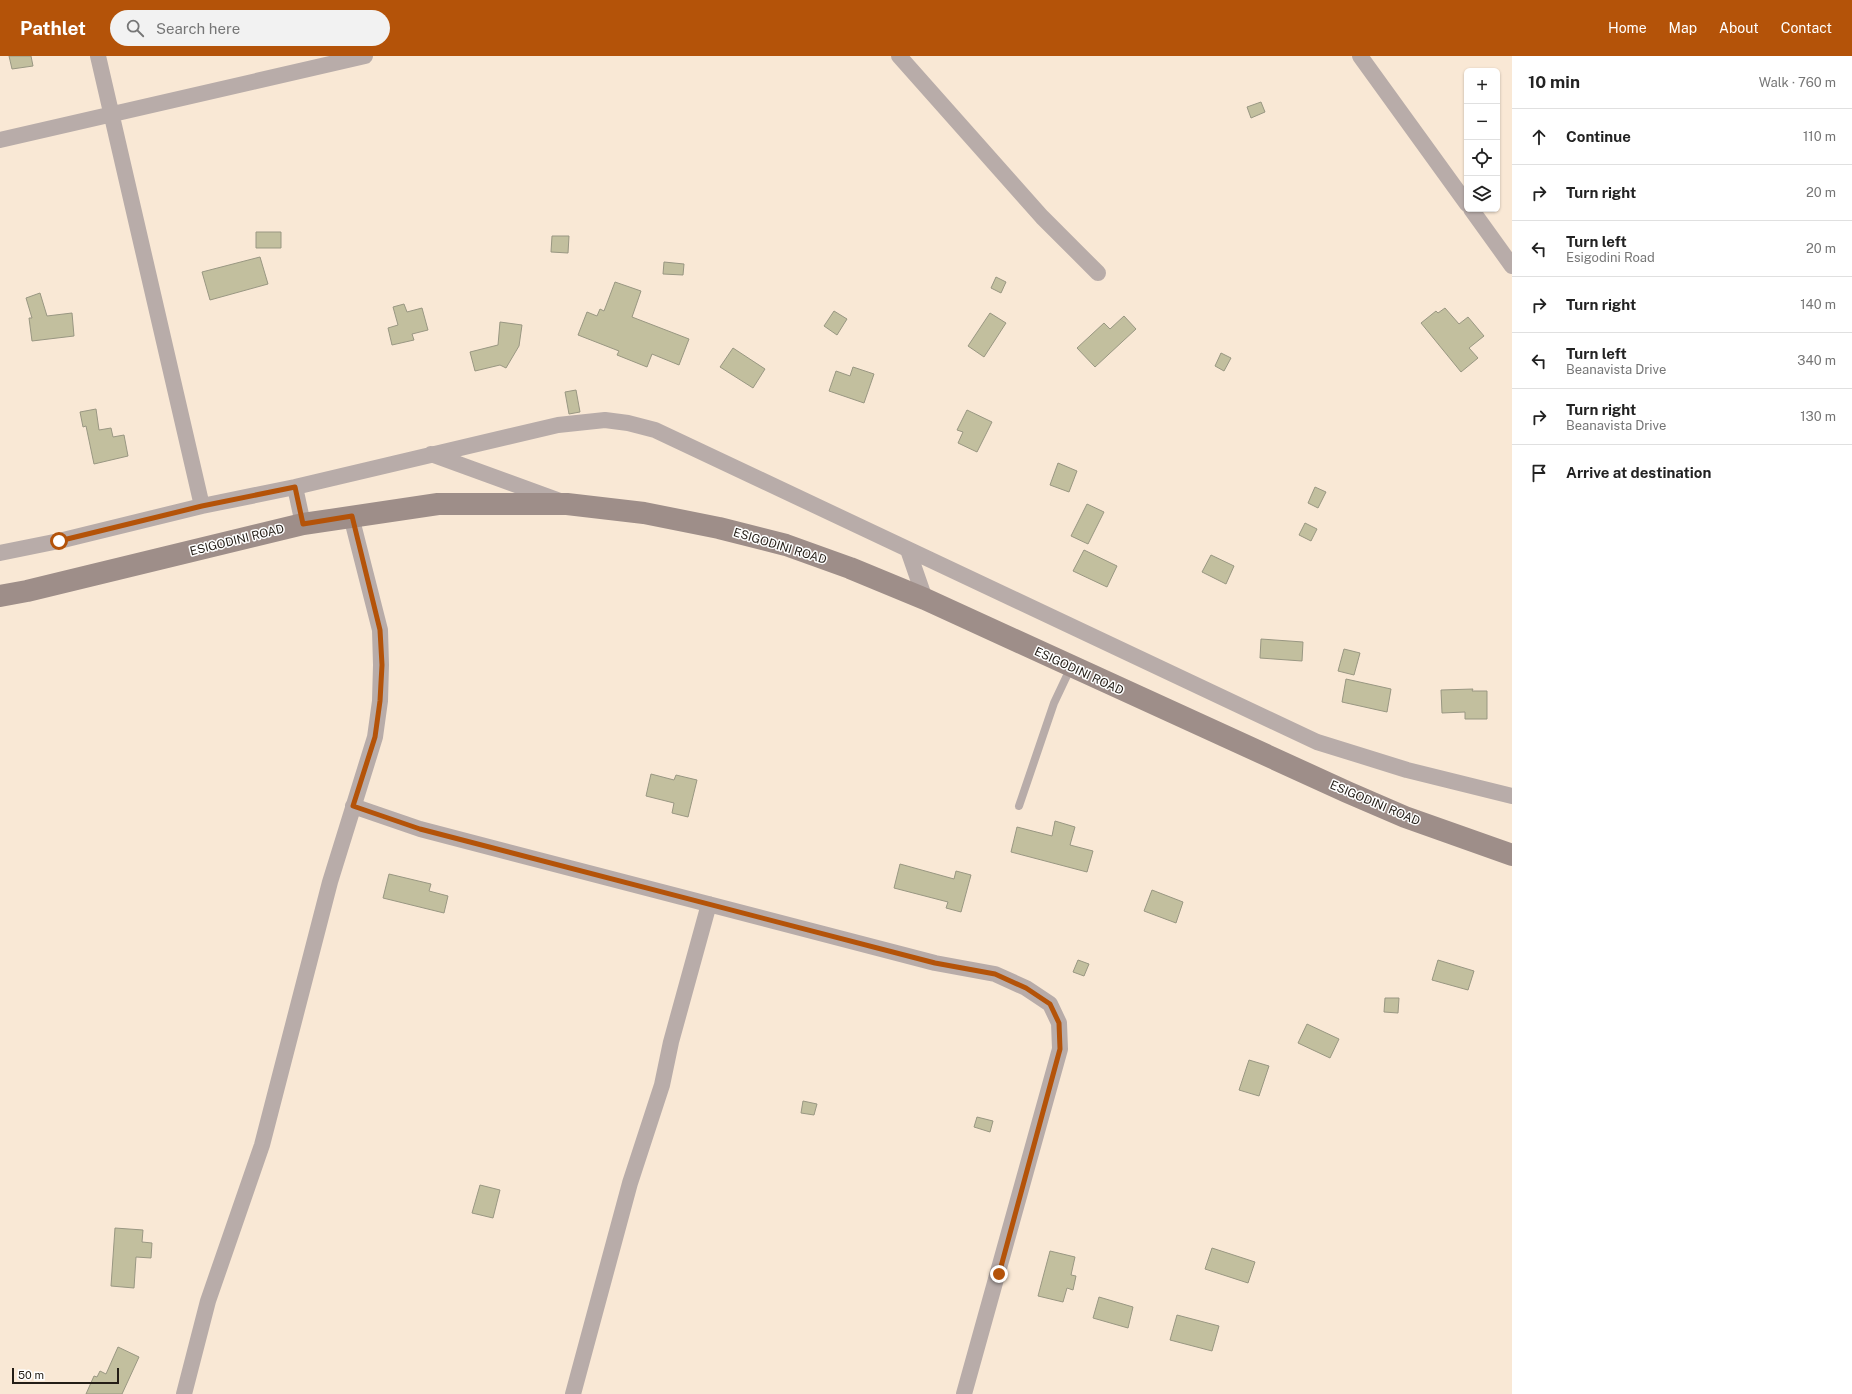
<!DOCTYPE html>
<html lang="en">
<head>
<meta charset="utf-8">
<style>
  body { margin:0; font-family:"Public Sans",sans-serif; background:#f2f2f2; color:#222 }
  .controls { position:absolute; right:12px; top:12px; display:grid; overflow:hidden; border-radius:6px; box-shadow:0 1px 3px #0004 }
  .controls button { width:36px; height:36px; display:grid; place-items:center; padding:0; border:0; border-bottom:1px solid #e0e0e0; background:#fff; color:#222; font:20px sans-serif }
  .scale { position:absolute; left:12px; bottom:10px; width:107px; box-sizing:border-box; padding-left:4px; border:2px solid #231d16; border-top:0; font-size:11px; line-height:14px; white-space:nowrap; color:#231d16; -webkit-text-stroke:3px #fff; paint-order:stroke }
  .stop { position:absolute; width:12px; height:12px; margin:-9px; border:3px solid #b45309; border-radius:50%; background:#fff }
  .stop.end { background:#b45309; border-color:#fff; box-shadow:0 1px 4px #0008 }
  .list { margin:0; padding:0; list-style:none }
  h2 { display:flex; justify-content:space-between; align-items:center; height:52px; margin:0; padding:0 16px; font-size:17px }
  h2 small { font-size:13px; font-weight:400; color:#767676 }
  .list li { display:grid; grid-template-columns:26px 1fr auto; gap:12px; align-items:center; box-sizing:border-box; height:56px; padding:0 16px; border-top:1px solid #e0e0e0 }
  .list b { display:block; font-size:15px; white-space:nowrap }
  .list p { margin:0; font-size:13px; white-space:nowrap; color:#767676 }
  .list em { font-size:13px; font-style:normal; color:#767676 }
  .icon { flex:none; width:22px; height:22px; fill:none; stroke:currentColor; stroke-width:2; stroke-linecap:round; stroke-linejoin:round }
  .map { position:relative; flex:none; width:1512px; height:1338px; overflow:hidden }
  header { display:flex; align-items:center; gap:24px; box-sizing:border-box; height:56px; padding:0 20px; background:#b45309; color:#fff }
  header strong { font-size:19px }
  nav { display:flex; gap:22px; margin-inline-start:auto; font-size:14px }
  .search { width:280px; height:36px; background:#f2f2f2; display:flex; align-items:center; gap:10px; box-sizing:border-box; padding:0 14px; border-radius:22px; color:#767676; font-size:15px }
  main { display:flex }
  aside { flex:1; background:#fff }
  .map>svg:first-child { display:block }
  .building { fill:#c2bf9e; stroke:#999782 }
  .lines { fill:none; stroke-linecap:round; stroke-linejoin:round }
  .service { stroke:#b8aca9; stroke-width:8 }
  .minor { stroke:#b8aca9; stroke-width:16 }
  .secondary { stroke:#9e8e89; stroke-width:22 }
  .route { stroke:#b45309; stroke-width:5 }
  .labels { text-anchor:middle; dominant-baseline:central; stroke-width:3; stroke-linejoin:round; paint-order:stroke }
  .street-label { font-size:12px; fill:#231d16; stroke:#fff }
</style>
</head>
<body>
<header>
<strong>Pathlet</strong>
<div class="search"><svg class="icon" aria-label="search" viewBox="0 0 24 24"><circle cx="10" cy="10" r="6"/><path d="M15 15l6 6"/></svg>Search here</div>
<nav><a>Home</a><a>Map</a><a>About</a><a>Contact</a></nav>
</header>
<main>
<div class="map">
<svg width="1512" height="1338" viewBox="0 0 1512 1338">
  <rect width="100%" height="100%" fill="#f9e8d5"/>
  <path class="building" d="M9,0H31L33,10L12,13Z
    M1261,46L1265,56L1251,62L1247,51Z
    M256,176H281V192H256Z
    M552,180H569L568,197L551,196Z
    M260,201L268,228L210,244L202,216Z
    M664,206L684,208L683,219L663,218Z
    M996,221L1006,226L1001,237L991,232Z
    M615,226L641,235L632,261L689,283L679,309L652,298L647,311L617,299L619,295L578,279L587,256L597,260L600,253L604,255Z
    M40,237L47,260L72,257L74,280L32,285L29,262H32L26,242Z
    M404,248L407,256L422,252L428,274L412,278L414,284L392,289L388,272L398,269L393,251Z
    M1445,252L1459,268L1468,261L1484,280L1469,292L1478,302L1461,316L1421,267L1436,255L1438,257Z
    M834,255L847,263L837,279L824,270Z
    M990,257L1006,267L984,301L968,290Z
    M1124,260L1136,273L1095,311L1077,292L1104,267L1110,273Z
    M500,266L522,269L519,290L506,312L500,309L475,315L470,296L498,289Z
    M733,292L765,313L753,332L720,311Z
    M1221,297L1231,302L1224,315L1215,310Z
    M853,311L874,318L864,347L829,335L836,315L850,320Z
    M576,334L580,356L569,358L565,336Z
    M96,353L99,374L111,372L113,381L124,379L128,400L94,408L86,370L83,371L80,356Z
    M967,354L992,366L977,396L958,387L963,376L957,374Z
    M1058,407L1077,415L1069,436L1050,429Z
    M1315,431L1326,436L1318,452L1308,447Z
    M1087,448L1104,456L1088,488L1071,480Z
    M1305,467L1317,473L1311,485L1299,479Z
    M1084,494L1117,510L1107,531L1073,515Z
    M1211,499L1234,510L1226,528L1202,516Z
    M1261,583L1303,586L1302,605L1260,602Z
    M1344,593L1360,597L1354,619L1338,615Z
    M1346,623L1391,633L1387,656L1342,646Z
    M1473,633L1472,635H1487V663H1465V656L1442,657L1441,634Z
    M651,718L674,724L676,719L697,724L688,761L672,757L674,747L646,740Z
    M1055,765L1075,771L1070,789L1093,795L1087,816L1011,796L1017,771L1052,780Z
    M900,808L954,823L956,815L971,819L961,856L946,852L948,846L894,832Z
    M389,818L431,828L429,835L448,840L444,857L383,842Z
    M1152,834L1183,846L1176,867L1144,855Z
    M1078,904L1089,908L1084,920L1073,916Z
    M1438,904L1474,915L1468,934L1432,924Z
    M1385,942H1399L1398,957L1384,956Z
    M1307,968L1339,983L1330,1002L1298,987Z
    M1249,1004L1269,1010L1259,1040L1239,1034Z
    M803,1045L817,1048L814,1059L801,1057Z
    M977,1061L993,1065L990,1076L974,1071Z
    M480,1129L500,1134L493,1162L472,1157Z
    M115,1172L143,1174L142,1186L152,1187L151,1202L136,1201L134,1232L111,1230Z
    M1212,1192L1255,1206L1248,1227L1205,1213Z
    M1050,1195L1075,1201L1071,1219L1076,1220L1073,1234L1067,1232L1063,1246L1038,1240Z
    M1099,1241L1133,1251L1128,1272L1093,1262Z
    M1177,1259L1219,1270L1212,1295L1170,1284Z
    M118,1291L139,1301L122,1338H86L94,1320L97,1321L100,1315L106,1318Z"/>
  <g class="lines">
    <path class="service" d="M1019,750L1054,647L1071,611"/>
    <path class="minor" d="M98,0L202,450
      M899,0L1042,161L1098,217
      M1360,0L1467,148
      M0,84L365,0
      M1471,153L1512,210
      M431,398L560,445
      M295,431L303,468
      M908,494L925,543
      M0,497L59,485L202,450L295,431L558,369L605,364L628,367L655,374L1317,686L1407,714L1512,740
      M353,750L420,773L935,907L995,918L1026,932L1050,948L1059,967L1060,993L964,1338
      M184,1338L208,1245L262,1089L330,826L375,681L380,645L381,609L380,574L351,460
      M573,1338L630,1127L662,1029L671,986L709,848"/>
    <path class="secondary" d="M0,540L27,535L303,468L438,448H567L644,457L719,472L786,489L850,512L925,543L1347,736L1405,761L1512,799"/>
  </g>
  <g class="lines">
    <path class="route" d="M59,485L202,450L295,431L303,468L352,460L380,574L382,609L380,645L375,681L353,750L420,773L935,907L995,918L1026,932L1050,948L1059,967L1060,993L999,1218"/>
  </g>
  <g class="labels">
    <g class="street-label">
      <text transform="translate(237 484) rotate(-14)">ESIGODINI ROAD</text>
      <text transform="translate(780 490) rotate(17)">ESIGODINI ROAD</text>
      <text transform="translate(1079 615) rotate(25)">ESIGODINI ROAD</text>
      <text transform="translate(1375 747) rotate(23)">ESIGODINI ROAD</text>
    </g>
  </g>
</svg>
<div class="controls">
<button>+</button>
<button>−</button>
<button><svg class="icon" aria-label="locate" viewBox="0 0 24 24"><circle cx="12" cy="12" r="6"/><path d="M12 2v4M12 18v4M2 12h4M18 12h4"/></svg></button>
<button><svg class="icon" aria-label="layers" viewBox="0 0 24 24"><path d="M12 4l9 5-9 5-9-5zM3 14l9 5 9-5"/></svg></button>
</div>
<div class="scale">50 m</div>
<div class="stop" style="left:59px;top:485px"></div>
<div class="stop end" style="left:999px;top:1218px"></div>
</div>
<aside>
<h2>10 min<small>Walk · 760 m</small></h2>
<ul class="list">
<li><svg class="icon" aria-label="ahead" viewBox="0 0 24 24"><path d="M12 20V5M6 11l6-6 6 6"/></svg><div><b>Continue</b></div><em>110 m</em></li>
<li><svg class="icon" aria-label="right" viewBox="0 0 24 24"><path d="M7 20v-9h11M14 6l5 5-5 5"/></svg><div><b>Turn right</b></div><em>20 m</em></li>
<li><svg class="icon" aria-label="left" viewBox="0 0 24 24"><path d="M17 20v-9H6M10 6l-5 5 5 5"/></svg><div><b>Turn left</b><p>Esigodini Road</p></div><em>20 m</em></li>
<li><svg class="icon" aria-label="right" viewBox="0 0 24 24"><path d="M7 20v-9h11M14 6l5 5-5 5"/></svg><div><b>Turn right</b></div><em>140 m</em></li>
<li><svg class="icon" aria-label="left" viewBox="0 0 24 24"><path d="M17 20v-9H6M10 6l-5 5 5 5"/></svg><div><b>Turn left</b><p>Beanavista Drive</p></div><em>340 m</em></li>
<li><svg class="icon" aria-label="right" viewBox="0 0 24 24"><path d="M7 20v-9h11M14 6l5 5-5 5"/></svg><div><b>Turn right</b><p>Beanavista Drive</p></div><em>130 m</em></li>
<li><svg class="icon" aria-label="arrive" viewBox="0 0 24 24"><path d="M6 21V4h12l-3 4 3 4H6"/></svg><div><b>Arrive at destination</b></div></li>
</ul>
</aside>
</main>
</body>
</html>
